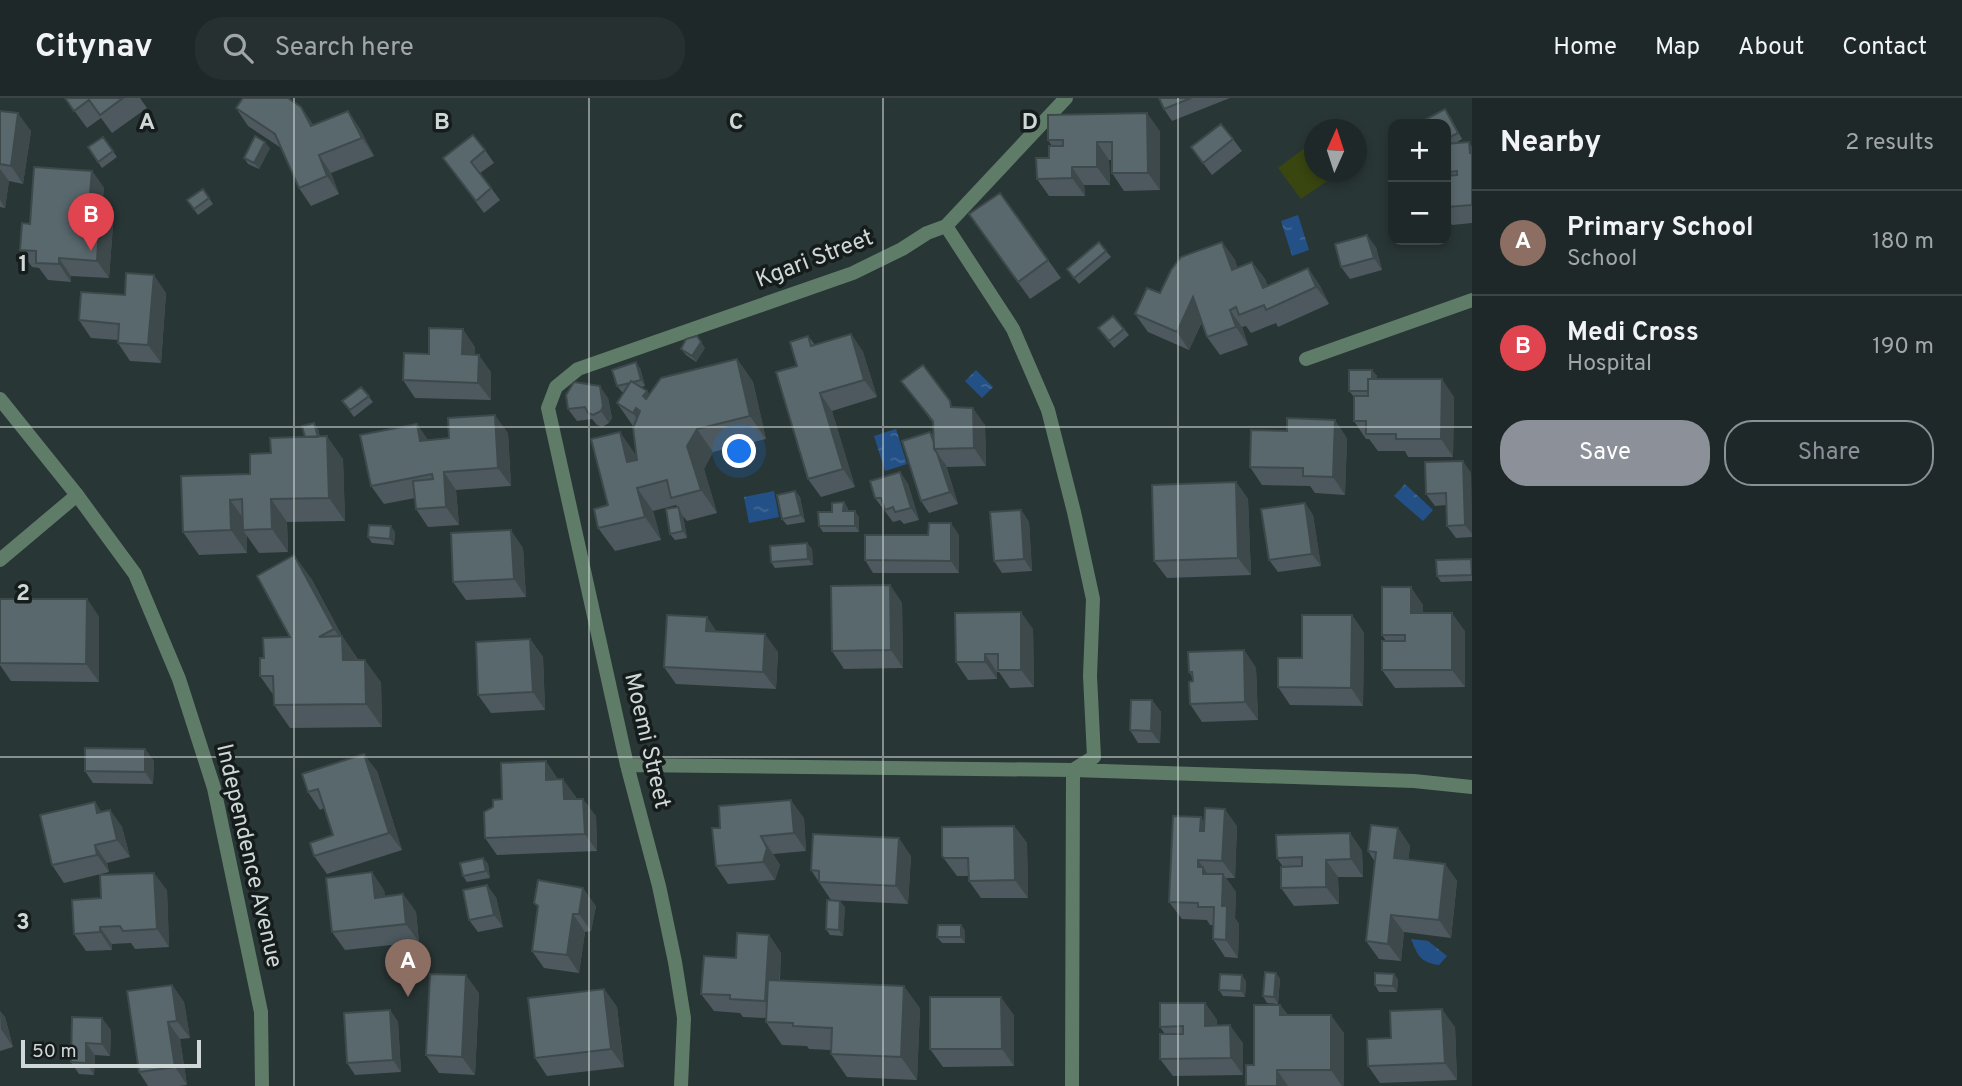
<!DOCTYPE html>
<html lang="en">
<head>
<meta charset="utf-8">
<style>
  body { margin:0; font-family:Overpass,sans-serif; background:#263030; color:#f1f3f6 }
  .controls { position:absolute; right:21px; top:21px; display:grid; overflow:hidden; border-radius:14px; box-shadow:0 4px 10px #0003 }
  .controls button { width:63px; height:63px; display:grid; place-items:center; padding:0; border:0; border-bottom:2px solid #3c4445; background:#1e2828; color:#f1f3f6; font:35px sans-serif }
  .compass { position:absolute; left:1304px; top:21px; width:63px; height:63px; border-radius:50%; background:#1e2828; box-shadow:0 4px 10px #0003; rotate:3deg }
  .scale { position:absolute; left:21px; bottom:18px; width:180px; box-sizing:border-box; padding-left:7px; border:4px solid #cfd8d7; border-top:0; font-size:19px; line-height:24px; white-space:nowrap; color:#cfd8d7; -webkit-text-stroke:5px #161c1c; paint-order:stroke }
  .you { position:absolute; left:740px; top:354px; width:24px; height:24px; margin:-18px; border:5px solid #fff; border-radius:50%; background:#1a73e8; box-shadow:0 0 0 10px #1a73e833 }
  .badge { display:grid; place-items:center; width:46px; height:46px; border-radius:50%; background:#8c9099; color:#fff; font-size:23px; font-weight:700 }
  .pin { position:absolute; translate:-50% -58px; filter:drop-shadow(0 2px 4px #0008) }
  .pin::after { content:''; position:absolute; top:37px; width:24px; height:21px; background:inherit; clip-path:polygon(0 0,100% 0,50% 100%) }
  .list { margin:0; padding:0; list-style:none }
  h2 { display:flex; justify-content:space-between; align-items:center; height:91px; margin:0; padding:0 28px; font-size:30px }
  h2 small { font-size:23px; font-weight:400; color:#a1a6a8 }
  .list li { display:grid; grid-template-columns:46px 1fr auto; gap:21px; align-items:center; box-sizing:border-box; height:105px; padding:0 28px; border-top:2px solid #3c4445 }
  .list b { display:block; font-size:26px; white-space:nowrap }
  .list p { margin:0; font-size:23px; white-space:nowrap; color:#a1a6a8 }
  .list em { font-size:23px; font-style:normal; color:#a1a6a8 }
  .actions { display:flex; gap:14px; padding:21px 28px }
  .actions a { flex:1; padding:16px 0; border:2px solid #8c9099; border-radius:28px; text-align:center; font-size:24px; color:#8c9099 }
  .actions .main { background:#8c9099; color:#fff }
  .icon { flex:none; width:38px; height:38px; fill:none; stroke:currentColor; stroke-width:2; stroke-linecap:round; stroke-linejoin:round }
  .map { position:relative; flex:none; width:1472px; height:988px; overflow:hidden }
  header { display:flex; align-items:center; gap:42px; box-sizing:border-box; height:98px; padding:0 35px; background:#1e2828; border-bottom:2px solid #3c4445 }
  header strong { font-size:33px }
  nav { display:flex; gap:38px; margin-inline-start:auto; font-size:24px }
  .search { width:490px; height:63px; background:#263030; display:flex; align-items:center; gap:18px; box-sizing:border-box; padding:0 24px; border-radius:28px; color:#a1a6a8; font-size:26px }
  main { display:flex }
  aside { flex:1; background:#1e2828 }
  .map>svg:first-child { display:block }
  .pitch { fill:#394610 }
  .water { fill:url(#water-ripples) }
  .lines { fill:none; stroke-linecap:round; stroke-linejoin:round }
  .minor { stroke:#5f7c69; stroke-width:14 }
  .tertiary { stroke:#5f7c69; stroke-width:14 }
  .wall { fill:#4d595e }
  .shaded-wall { fill:#3e494c }
  .building { fill:#59686d; stroke:#3e494c; stroke-width:2 }
  .grid { fill:none; stroke:#cfd8d7; stroke-width:2; stroke-opacity:0.55 }
  .labels { text-anchor:middle; dominant-baseline:central; stroke-width:7; stroke-linejoin:round; paint-order:stroke }
  .street-label { font-size:23px; fill:#cfd8d7; stroke:#161c1c }
  .grid-label { font-size:23px; text-anchor:middle; font-weight:bold; fill:#cfd8d7; stroke:#161c1c; stroke-width:7; stroke-linejoin:round; paint-order:stroke }
</style>
</head>
<body>
<header>
<strong>Citynav</strong>
<div class="search"><svg class="icon" aria-label="search" viewBox="0 0 24 24"><circle cx="10" cy="10" r="6"/><path d="M15 15l6 6"/></svg>Search here</div>
<nav><a>Home</a><a>Map</a><a>About</a><a>Contact</a></nav>
</header>
<main>
<div class="map">
<svg width="1472" height="988" viewBox="0 0 1472 988">
  <defs>
    <pattern id="water-ripples" width="26" height="14" patternUnits="userSpaceOnUse" patternTransform="scale(1.75)"><rect width="26" height="14" fill="#235187"/><path d="M2 4q2-2 4 0t4 0M15 11q2-2 4 0t4 0" fill="none" stroke="#426997"/></pattern>
  </defs>
  <rect width="100%" height="100%" fill="#283635"/>
  <path class="pitch" d="M1314,43V74H1340L1301,101L1278,70Z"/>
  <path class="water" d="M1298,117L1309,152L1292,158L1281,123Z
    M976,272L993,289L982,300L965,283Z
    M896,331L907,366L885,373L874,338Z
    M1405,386L1433,412L1423,423L1394,398Z
    M774,393L779,419L749,425L744,399Z
    M1411,841L1428,843L1447,858L1439,867C1420,864 1418,858 1411,841Z"/>
  <g class="lines">
    <path class="minor" d="M946,128L1013,231L1048,312L1074,414L1093,501L1090,578L1094,659L1073,672L1072,988
      M1306,261L1472,202
      M0,462L77,397
      M627,667L1073,672L1414,683L1472,689
      M681,988L684,920L675,864L659,788L627,667L548,310L556,289L578,271L853,175L902,151L927,135L946,128L1066,0"/>
    <path class="tertiary" d="M0,301L77,397L135,476L179,581L214,690L261,914L262,988"/>
  </g>
  <path class="wall" d="M65,0H140L147,10L112,35L101,20L87,30Z
    M1159,0H1230L1172,23L1164,11Z
    M236,10L314,27L348,13L360,31L374,58L331,75L339,96L311,108L299,90L281,50L248,28Z
    M0,13L31,33L23,86L9,83L5,110L0,109Z
    M1450,18L1462,41L1454,46L1472,49V125L1452,127L1446,118V26Z
    M1160,33V92L1124,93L1112,75V62H1109L1110,87H1084L1085,98H1049L1037,81L1049,60L1052,48L1048,42Z
    M103,39L117,59L102,70L88,49Z
    M1233,41L1242,53L1212,77L1191,49Z
    M270,50L259,71L248,66L244,60Z
    M485,52L494,65L480,75L500,102L484,115L443,60Z
    M92,73L104,90L103,99L114,114L109,180L71,178V184L48,182L39,170L32,169L20,152L30,126Z
    M203,91L213,106L198,117L187,102Z
    M1000,95L1061,180L1030,201L969,116Z
    M1222,144L1235,162L1237,170L1252,164L1265,181L1268,188L1308,170L1320,188L1329,206L1278,229L1276,225L1251,235L1246,228L1242,229L1248,247L1220,257L1207,239L1202,224L1189,252L1148,234L1135,216Z
    M1376,149L1382,172L1350,181L1341,169Z
    M1106,153L1111,159L1079,186L1067,171Z
    M166,195L161,265L130,263L118,245V242L91,240L79,222L125,197Z
    M1098,230L1124,231L1129,237L1114,250Z
    M851,236L863,254L877,299L832,313L855,389L821,399L808,381L797,268L808,238L815,247Z
    M475,249V257L491,274V302L415,300L403,282L429,256Z
    M705,250L696,264L686,257L681,251Z
    M737,261L753,284L766,341L713,354L704,371L717,415L687,423L683,418L687,440L675,442L670,436L678,409L676,407L653,413L661,442L615,453L598,430L608,407L636,356L633,328L617,305L624,294H622L617,288L640,270L645,288L641,289L647,293L649,296Z
    M1372,272L1377,278V281L1454,299L1453,359H1408L1405,353H1378L1369,341H1366L1354,323V299L1349,293Z
    M901,283L954,309L985,327L986,368L947,369L946,367L958,406L929,415L921,403L930,334L934,338L933,325Z
    M361,289L373,304L354,319L342,303Z
    M608,300L612,320L609,325L602,329L597,327L592,321L577,323L568,311Z
    M318,331L320,339L343,361L345,423L287,424L288,454L259,455L247,438V455L199,457L183,434L250,376L271,355Z
    M508,335L511,388L456,392L459,427L428,429L416,411L415,400L384,406L371,388L428,342Z
    M1347,340L1345,397L1315,395L1310,388L1262,387L1250,369Z
    M900,374L908,386L919,422L904,426L900,422L893,424L875,400Z
    M1471,375L1472,439L1456,440L1447,428L1446,407L1435,408L1426,396Z
    M1236,384L1248,401L1251,477L1167,480L1154,463Z
    M795,393L800,399L805,424L787,427L782,421Z
    M844,404L848,411V413L859,419V434H823L819,428Z
    M1305,405L1313,417L1321,468L1278,474L1269,462Z
    M1021,412L1029,424L1032,473L1002,475L994,463Z
    M395,434L394,447L372,445L368,439Z
    M928,437H959V475H873L865,462Z
    M807,445L812,451L813,467L775,470L771,464Z
    M523,450L526,499L466,502L453,484Z
    M1472,462V483L1441,484L1437,478Z
    M311,480L342,538L358,562L381,584L382,629L290,630L274,607V598L260,578L264,560L290,539Z
    M890,487L902,505L903,570L844,571L832,553Z
    M0,501H87L99,519V584L11,583L0,567Z
    M1423,507V515L1465,533V589L1395,590L1382,572L1386,543L1382,537Z
    M1352,517L1364,535L1363,608L1290,607L1278,589L1302,560Z
    M1033,531L1034,589L1010,590L999,574H997V581L968,582L956,564Z
    M717,534L778,554L776,591L676,586L664,569Z
    M530,541L543,559L545,612L491,615L478,597Z
    M1244,552L1256,570L1258,622L1202,624L1190,606L1193,583L1192,579L1189,574Z
    M1152,602L1161,614L1160,645H1138L1130,632Z
    M145,651L154,663L153,686L93,685L85,673Z
    M377,673L402,752L327,776L314,758L333,737L324,710L320,712L308,694Z
    M558,681L576,699V701L596,718L597,753L497,757L485,740L493,709L502,701Z
    M95,704L101,714L110,712L122,729L130,759L107,765L109,774L64,785L52,767Z
    M804,720L806,753L773,756L780,767L775,782L728,786L716,768L712,730Z
    M1204,724L1237,728L1235,780H1226L1236,794L1235,820L1239,826L1238,860L1225,859L1213,841V827H1210L1207,822L1182,821L1169,804Z
    M1014,728L1027,745L1028,800H981L969,783V778H957L942,758Z
    M1398,730L1410,748L1408,762L1445,766L1457,783L1451,840L1404,834L1401,863L1379,861L1366,843L1375,764L1368,753Z
    M1350,735L1362,753L1363,779H1338L1339,806L1294,808L1281,790L1283,769L1277,760Z
    M911,758L908,806L831,802L811,772Z
    M483,760L488,766L490,780L467,784L463,778Z
    M167,792L169,849L135,851L131,845L112,846V852L86,853L74,836L101,800Z
    M384,792L385,799L403,796L416,814L419,844L345,852L332,834Z
    M496,799L503,829L478,834L469,822Z
    M534,805L596,808L591,833L585,834L579,875L544,870L532,853L538,810Z
    M845,809L843,838L830,837L826,831Z
    M961,827L965,833V845H942L937,839Z
    M769,837L781,855L780,882L920,910L917,982L847,979L831,956V952L809,951L807,948L782,947L766,924V920L743,919L740,915L714,913L701,896L736,860Z
    M1276,875L1280,881L1278,906L1267,905L1263,898Z
    M1394,876L1398,882L1397,894H1379L1375,887Z
    M1246,883L1245,899L1223,898L1219,892Z
    M172,887L184,904L190,940L180,941L187,987L179,988H148L139,974Z
    M604,891L617,909L624,969L547,978L535,960Z
    M479,895L475,977L439,975L426,957Z
    M1205,905L1217,922V927L1243,945V977L1173,978L1160,961L1165,936L1160,929Z
    M1280,907L1288,917L1344,935V988H1246Z
    M390,912L398,924L401,974L355,977L347,965Z
    M0,913L5,919L13,949L0,953Z
    M1014,917V968L943,969L930,951Z
    M72,919L111,932L110,958L95,957L94,977L79,976L71,964Z
    M1455,929L1457,982L1380,985L1368,968L1391,940Z"/>
  <path class="shaded-wall" d="M301,9L313,26L323,46L311,28Z
    M348,13L360,31L374,58L362,40Z
    M18,15L31,33L23,86L11,68Z
    M1147,15L1160,33V92L1148,75Z
    M265,44L270,50L259,71L254,65Z
    M1097,44L1109,62L1110,87L1097,69Z
    M1469,44L1472,49V59L1470,55Z
    M319,57L331,75L339,96L327,78Z
    M1072,69L1084,87L1085,98L1072,80Z
    M0,71L9,83L5,110L0,102Z
    M92,73L104,90L103,99L114,114L109,180L97,163L90,95Z
    M1367,137L1376,149L1382,172L1374,160Z
    M1222,144L1235,162L1244,189L1232,172Z
    M59,160L71,178V184L59,166Z
    M1252,164L1265,181L1276,207L1263,190Z
    M1308,170L1320,188L1329,206L1316,189Z
    M154,177L166,195L161,265L148,247Z
    M1193,199L1205,216L1189,252L1177,234Z
    M1230,212L1242,229L1248,247L1236,229Z
    M463,231L475,249V274L462,256Z
    M851,236L863,254L877,299L864,282Z
    M701,244L705,250L696,264L692,258Z
    M479,257L491,274V302L478,285Z
    M737,261L753,284L766,341L750,318Z
    M636,264L640,270L645,288L641,282Z
    M1372,272L1377,278L1376,299L1372,293Z
    M1442,281L1454,299L1453,359L1441,341Z
    M600,288L608,300L612,320L609,325L601,313Z
    M647,293L663,315L643,298Z
    M820,295L832,313L855,389L843,371Z
    M636,310L652,333L649,338L633,315Z
    M973,310L985,327L986,368L974,350Z
    M495,317L508,335L511,388L498,370Z
    M1335,322L1347,340L1345,397L1333,379Z
    M314,325L318,331L324,353L320,347Z
    M417,326L429,343H420Z
    M697,331L713,354L704,371L717,415L701,392L687,348Z
    M620,334L636,357L643,387L627,364Z
    M327,338L343,361L345,423L329,400Z
    M937,355L946,367L958,406L950,394Z
    M1463,363L1471,375L1472,436L1465,427Z
    M444,374L456,392L459,427L446,409Z
    M900,374L908,386L919,422L911,410Z
    M1236,384L1248,401L1251,477L1238,460Z
    M637,390L653,413L661,442L645,419Z
    M795,393L800,399L805,424L801,417Z
    M271,401L287,424L288,454L272,431Z
    M230,402L246,424L243,432L247,438V455L231,432Z
    M844,404L848,411V419L843,413Z
    M1305,405L1313,417L1321,468L1312,456Z
    M679,411L683,418L687,440L683,433Z
    M1021,412L1029,424L1032,473L1024,461Z
    M855,413L859,419V434L855,428Z
    M951,425L959,437V475L951,463Z
    M391,428L395,434L394,447L390,441Z
    M511,432L523,450L526,499L514,481Z
    M807,445L812,451L813,467L808,461Z
    M294,457L311,480L342,539V538L358,561L343,562L342,543L334,531Z
    M890,487L902,505L903,570L891,552Z
    M1411,489L1423,507V533L1411,515Z
    M87,501L99,519V584L86,566Z
    M1021,514L1033,531L1034,589L1021,572Z
    M1452,515L1465,533V589L1452,572Z
    M1352,517L1364,535L1363,608L1351,590Z
    M707,519L719,537L706,533Z
    M765,536L778,554L776,591L763,574Z
    M530,541L543,559L545,612L533,594Z
    M1244,552L1256,570L1258,622L1245,604Z
    M985,556L997,574V581L985,564Z
    M365,562L381,584L382,629L366,606Z
    M1152,602L1161,614L1160,645L1151,633Z
    M145,651L154,663L153,686L145,674Z
    M364,656L377,673L402,752L389,735Z
    M546,663L558,681L546,682Z
    M563,681L576,699V719L564,701Z
    M583,701L596,718L597,753L585,736Z
    M791,702L804,720L806,753L794,735Z
    M95,704L107,722L97,715Z
    M1225,711L1237,728L1235,780L1222,763Z
    M110,712L122,729L130,759L117,742Z
    M1201,719L1213,737L1200,733Z
    M1014,728L1027,745L1028,800L1015,782Z
    M1398,730L1410,748L1407,778L1394,760Z
    M1350,735L1362,753L1363,779L1351,761Z
    M761,738L773,756L780,767L775,782L763,764Z
    M899,740L911,758L908,806L896,788Z
    M95,747L107,765L109,774L97,757Z
    M483,760L488,766L490,780L486,773Z
    M1198,762L1216,787L1215,793L1198,769Z
    M1326,762L1338,779L1339,806L1326,789Z
    M1445,766L1457,783L1451,840L1439,822Z
    M372,774L384,792L387,817L375,800Z
    M154,775L167,792L169,849L157,831Z
    M1223,776L1236,794L1235,820L1239,826L1238,860L1226,842L1222,808Z
    M487,787L496,799L503,829L494,817Z
    M583,790L596,808L591,833L579,816Z
    M403,796L416,814L419,844L406,826Z
    M840,803L845,809L843,838L839,832Z
    M573,816L585,834L579,875L567,857Z
    M1391,817L1404,834L1401,863L1388,846Z
    M961,827L965,833V845L961,839Z
    M100,829L112,846V852L100,834Z
    M769,837L781,855L777,921L765,903Z
    M1276,875L1280,881L1278,906L1274,899Z
    M1394,876L1398,882L1397,894L1393,888Z
    M466,877L479,895L475,977L462,959Z
    M1242,877L1246,883L1245,899L1241,893Z
    M172,887L184,904L190,940L177,923Z
    M904,888L920,910L917,982L901,959Z
    M604,891L617,909L624,969L611,951Z
    M1001,899L1014,917V968L1002,951Z
    M1205,905L1217,922L1218,945L1205,928Z
    M1280,907L1293,925L1280,917Z
    M1442,911L1455,929L1457,982L1445,965Z
    M390,912L398,924L401,974L393,962Z
    M0,913L5,919L13,949L1,931Z
    M1331,917L1344,935V988H1342L1331,972Z
    M102,920L111,932L110,958L102,946Z
    M168,924L180,941L187,987L175,969Z
    M1230,927L1243,945V977L1231,960Z
    M86,945L95,957L94,977L86,965Z
    M1277,972L1288,988H1277Z"/>
  <path class="building" d="M65,0H123L100,17L89,2L74,13Z
    M243,0H288L301,9L311,28L348,13L362,40L319,57L327,78L299,90L275,36L236,10Z
    M1159,0H1191L1164,11Z
    M1445,11L1458,35L1446,41V26H1427L1425,22Z
    M0,13L18,15L11,68L0,66Z
    M1147,15L1148,75H1112V44H1097V69H1072V80L1037,81L1036,60H1049V48H1063V42H1048V17Z
    M1221,26L1233,41L1203,65L1191,49Z
    M473,37L485,52L471,64L491,90L476,103L443,60Z
    M255,38L265,44L254,65L244,60Z
    M103,39L113,53L98,64L88,49Z
    M1469,44L1470,55H1472V107L1446,109V78L1457,77V73L1446,74V46Z
    M34,69L92,73L90,95L101,96L97,163L59,160V166L36,165V153L20,152L22,125L30,126Z
    M203,91L209,100L194,111L187,102Z
    M1000,95L1048,162L1018,184L969,116Z
    M1367,137L1374,160L1341,169L1335,146Z
    M1099,144L1106,153L1074,180L1067,171Z
    M1222,144L1232,172L1252,164L1263,190L1308,170L1316,189L1266,212L1264,207L1239,217L1236,209L1230,212L1236,229L1207,239L1193,199L1177,234L1135,216L1147,190L1160,195L1171,172L1181,159Z
    M126,175L154,177L148,247L118,245L119,226L79,222L81,194L125,197Z
    M1113,218L1124,231L1109,243L1098,230Z
    M429,230L463,231L462,256L479,257L478,285L403,282L404,255L429,256Z
    M851,236L864,282L820,295L843,371L808,381L776,274L797,268L790,244L808,238L811,248Z
    M697,238L701,244L692,258L681,251L686,241Z
    M737,261L750,318L697,331L687,348L701,392L671,400L667,382L637,390L645,419L598,430L594,411L608,407L591,341L620,334L627,364L637,362L633,330L640,313L636,310L633,315L617,305L631,283L647,293L643,298L646,301L661,280Z
    M636,264L641,282L633,284L631,283L630,285L617,288L612,272Z
    M923,267L950,303L951,309L973,310L974,350L934,351L933,323L901,283Z
    M1349,272H1372V281H1368V293H1349Z
    M1368,281H1442L1441,341H1396V336H1366V323H1354V298H1368Z
    M574,284L600,288L603,308L601,313L593,317L588,315L585,309L568,311L566,297Z
    M361,289L369,298L350,312L342,303Z
    M495,317L498,370L444,374L446,409L416,411L413,383L433,381L432,376L371,388L360,337L417,326L420,343L449,340L448,320Z
    M1287,320L1335,322L1333,379L1303,378V370L1250,369L1251,332L1287,333Z
    M314,325L318,339H305L302,328Z
    M930,334L934,345V351L937,355L950,394L921,403L902,343Z
    M327,338L329,400L271,401L272,431L243,432L242,401L230,402L231,432L183,434L181,378L250,376V356L271,355L270,340Z
    M1463,363L1465,427L1447,428L1446,395L1426,396L1425,364Z
    M900,374L911,410L895,414L893,409L885,412L881,400H875L870,383Z
    M1236,384L1238,460L1154,463L1152,387Z
    M795,393L801,417L782,421L777,397Z
    M844,404L843,413H855V428H819L818,414H832V405Z
    M1305,405L1312,456L1269,462L1261,411Z
    M678,409L679,411L683,433L670,436L666,411Z
    M1021,412L1024,461L994,463L990,414Z
    M929,425H951V463L865,462V437H928Z
    M369,427L391,428L390,441L368,439Z
    M511,432L514,481L453,484L451,435Z
    M807,445L808,461L771,464L770,448Z
    M294,457L334,531L319,539L342,538L343,562H365L366,606L274,607L273,578H260V560H264L263,540L290,539L257,478Z
    M1471,461L1472,477L1437,478L1436,462Z
    M890,487L891,552L832,553L831,488Z
    M1382,489H1411V515H1452V572H1382V543H1405V537H1382Z
    M0,501H87L86,566L0,565Z
    M1021,514V572H998V556H985V564H956L955,515Z
    M667,517L707,519L706,533L765,536L763,574L664,569Z
    M1302,517H1352L1351,590L1278,589V560H1302Z
    M530,541L533,594L478,597L476,544Z
    M1244,552L1245,604L1190,606L1189,584L1193,583L1192,574H1189L1188,554Z
    M1131,602H1152L1151,633L1130,632Z
    M85,650L145,651V674L85,673Z
    M364,656L389,735L314,758L310,745L333,737L318,691L308,694L302,676Z
    M546,663V682L563,681L564,701H583L585,736L485,740L484,714L493,709V702L502,701L501,665Z
    M791,702L794,735L761,738L767,750L763,764L716,768L712,730H720L719,708Z
    M95,704L97,715L110,712L117,742L95,747L97,757L52,767L40,717Z
    M1205,710L1225,711L1222,763L1198,762V769H1203V776H1223L1222,808H1227L1226,842L1213,841L1214,809H1198V805L1169,804L1173,718L1201,719L1200,733H1204Z
    M1371,727L1398,730L1394,760L1445,766L1439,822L1391,817L1388,846L1366,843L1376,754L1368,753Z
    M1014,728L1015,782L969,783L968,760H944L942,758V729Z
    M1350,735L1351,761L1326,762V789L1281,790V769L1302,768V759L1277,760L1276,737Z
    M813,736L899,740L896,788L819,784V773L811,772Z
    M483,760L486,773L463,778L460,765Z
    M372,774L375,800L403,796L406,826L332,834L326,780Z
    M154,775L157,831L123,833L120,828L100,829V834L74,836L72,802L101,800L100,777Z
    M538,782L583,790L579,816H573L567,857L532,853L538,808L534,805Z
    M487,787L494,817L469,822L463,792Z
    M827,802L840,803L839,832L826,831Z
    M938,827H961V839H937Z
    M737,835L769,837L765,903L730,901V897L701,896L704,858L736,860Z
    M1265,874L1276,875L1274,899L1263,898Z
    M1375,875L1394,876L1393,888L1375,887Z
    M430,876L466,877L462,959L426,957Z
    M1220,876L1242,877L1241,893L1219,892Z
    M768,882L904,888L901,959L831,956L832,930L793,928V925L766,924Z
    M172,887L177,923L168,924L175,969L139,974L127,893Z
    M604,891L611,951L535,960L528,900Z
    M930,899H1001L1002,951H930Z
    M1160,905H1205V928L1230,927L1231,960L1160,961V936H1183V928L1160,929Z
    M1254,907H1280V917H1331V972H1277V988H1246V967H1254Z
    M1442,911L1445,965L1368,968L1367,941L1391,940L1390,913Z
    M390,912L393,962L347,965L344,915Z
    M72,919L102,920V946L86,945V965L71,964Z"/>
  <path class="grid" d="M294,0V988M589,0V988M883,0V988M1178,0V988M0,329H1472M0,659H1472"/>
  <g class="labels">
    <g class="street-label">
      <text transform="translate(815 162) rotate(-21)">Kgari Street</text>
      <text transform="translate(646 643) rotate(77)">Moemi Street</text>
      <text transform="translate(248 758) rotate(77)">Independence Avenue</text>
    </g>
  </g>
  <g class="grid-label">
    <text x="147" y="31">A</text>
    <text x="442" y="31">B</text>
    <text x="736" y="31">C</text>
    <text x="1030" y="31">D</text>
    <text x="23" y="173">1</text>
    <text x="23" y="502">2</text>
    <text x="23" y="831">3</text>
  </g>
</svg>
<div class="controls">
<button>+</button>
<button>−</button>
</div>
<svg class="compass" viewBox="-18 -18 36 36"><path d="M0-13l5 13h-10z" fill="#e53935"/><path d="M0 13l5-13h-10z" fill="#a1a6a8"/></svg>
<div class="scale">50 m</div>
<div class="you"></div>
<div class="pin badge" style="left:408px;top:899px;background:#8d6e63">A</div>
<div class="pin badge" style="left:91px;top:153px;background:#e0444e">B</div>
</div>
<aside>
<h2>Nearby<small>2 results</small></h2>
<ul class="list">
<li><span class="badge" style="background:#8d6e63">A</span><div><b>Primary School</b><p>School</p></div><em>180 m</em></li>
<li><span class="badge" style="background:#e0444e">B</span><div><b>Medi Cross</b><p>Hospital</p></div><em>190 m</em></li>
</ul>
<div class="actions"><a class="main">Save</a><a>Share</a></div>
</aside>
</main>
</body>
</html>
